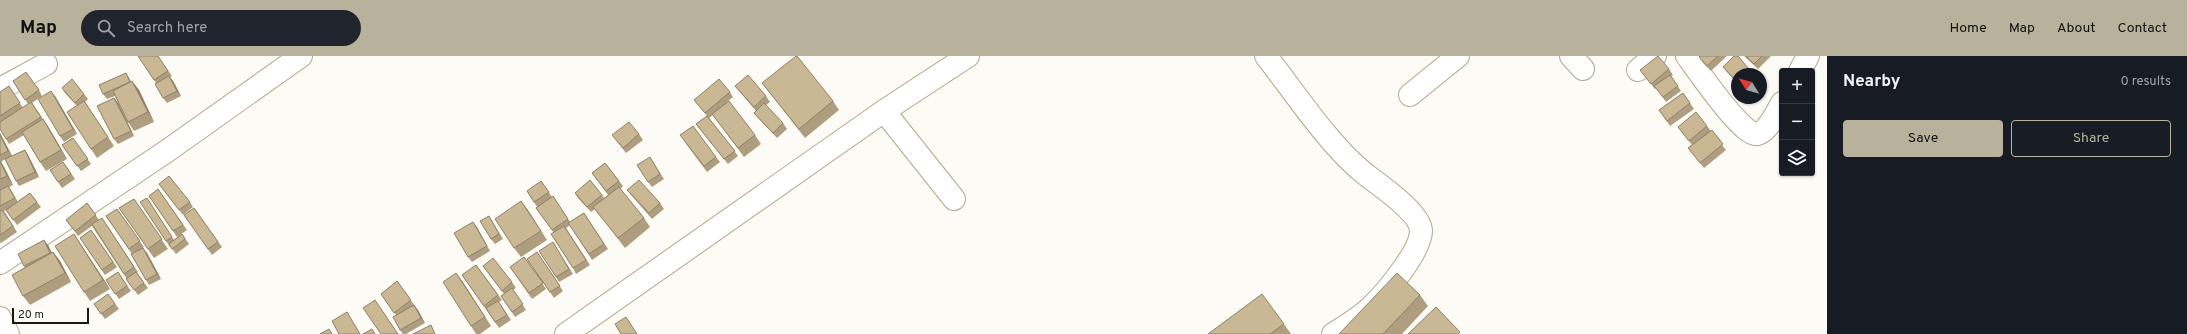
<!DOCTYPE html>
<html lang="en">
<head>
<meta charset="utf-8">
<style>
  body { margin:0; font-family:Overpass,sans-serif; background:#20242c; color:#f1f3f6 }
  .controls { position:absolute; right:12px; top:12px; display:grid; overflow:hidden; border-radius:4px; box-shadow:0 1px 3px #0004 }
  .controls button { width:36px; height:36px; display:grid; place-items:center; padding:0; border:0; border-bottom:1px solid #363941; background:#171b24; color:#f1f3f6; font:20px sans-serif }
  .compass { position:absolute; left:1731px; top:12px; width:36px; height:36px; border-radius:50%; background:#171b24; box-shadow:0 1px 3px #0004; rotate:307deg }
  .scale { position:absolute; left:12px; bottom:10px; width:77px; box-sizing:border-box; padding-left:4px; border:2px solid #1c180e; border-top:0; font-size:11px; line-height:14px; white-space:nowrap; color:#1c180e; -webkit-text-stroke:3px #fff; paint-order:stroke }
  .list { margin:0; padding:0; list-style:none }
  h2 { display:flex; justify-content:space-between; align-items:center; height:52px; margin:0; padding:0 16px; font-size:17px }
  h2 small { font-size:13px; font-weight:400; color:#9ea1a6 }
  .actions { display:flex; gap:8px; padding:12px 16px }
  .actions a { flex:1; padding:9px 0; border:1px solid #b8b19c; border-radius:4px; text-align:center; font-size:14px; color:#b8b19c }
  .actions .main { background:#b8b19c; color:#111 }
  .icon { flex:none; width:22px; height:22px; fill:none; stroke:currentColor; stroke-width:2; stroke-linecap:round; stroke-linejoin:round }
  .map { position:relative; flex:none; width:1827px; height:278px; overflow:hidden }
  header { display:flex; align-items:center; gap:24px; box-sizing:border-box; height:56px; padding:0 20px; background:#b8b19c; color:#111 }
  header strong { font-size:19px }
  nav { display:flex; gap:22px; margin-inline-start:auto; font-size:14px }
  .search { width:280px; height:36px; background:#20242c; display:flex; align-items:center; gap:10px; box-sizing:border-box; padding:0 14px; border-radius:22px; color:#9ea1a6; font-size:15px }
  main { display:flex }
  aside { flex:1; background:#171b24 }
  .map>svg:first-child { display:block }
  .lines { fill:none; stroke-linecap:round; stroke-linejoin:round }
  .minor-casing { stroke:#b2a68d; stroke-width:24 }
  .highway-casing { stroke:#b2a68d; stroke-width:24 }
  .minor { stroke:#fff; stroke-width:22 }
  .highway { stroke:#fff; stroke-width:22 }
  .wall { fill:#ae9e7f }
  .shaded-wall { fill:#8d8168 }
  .building { fill:#cab894; stroke:#8d8168 }
</style>
</head>
<body>
<header>
<strong>Map</strong>
<div class="search"><svg class="icon" aria-label="search" viewBox="0 0 24 24"><circle cx="10" cy="10" r="6"/><path d="M15 15l6 6"/></svg>Search here</div>
<nav><a>Home</a><a>Map</a><a>About</a><a>Contact</a></nav>
</header>
<main>
<div class="map">
<svg width="1827" height="278" viewBox="0 0 1827 278">
  <rect width="100%" height="100%" fill="#fdfbf5"/>
  <g class="lines">
    <defs>
      <path id="minor" d="M1266,0C1296,38 1328,88 1365,118C1378,128 1421,157 1421,175C1421,195 1385,238 1370,252C1359,262 1346,270 1333,278
        M1571,0L1583,13
        M1687,0C1697,13 1744,83 1758,78C1769,74 1776,57 1782,47
        M1638,14L1655,0
        M1800,15L1808,0
        M0,33L46,8
        M1410,39L1458,0
        M884,55L954,143
        M0,207L167,95L301,0
        M566,278L884,55L968,0"/>
      <path id="highway" d="M0,262L8,278"/>
    </defs>
    <use href="#minor" class="minor-casing"/>
    <use href="#highway" class="highway-casing"/>
    <use href="#minor" class="minor"/>
    <use href="#highway" class="highway"/>
  </g>
  <path class="wall" d="M138,0H158L172,20L170,21L173,25L181,40L167,47L163,42L156,27Z
    M1700,0H1727L1711,15L1703,7L1699,1Z
    M1744,0H1771L1758,13Z
    M1723,11L1749,13L1753,18H1737V27L1727,16Z
    M1669,13L1673,19L1671,20L1681,35L1666,46L1656,32L1655,33L1640,14Z
    M129,22L131,26L132,25L139,34L154,66L134,75L128,66L115,40L107,43L103,38Z
    M13,25L39,34L42,40L32,47L49,72L67,103L46,115L40,106L24,79L9,88L0,73V36L9,30L23,52L28,48Z
    M762,27L833,45L839,54L805,82L769,36Z
    M735,30L766,40L770,46L766,49L783,67L787,73L777,82L758,62L754,57L756,55L739,35Z
    M62,32L84,38L88,43L85,46L114,90L97,102L91,93L77,50L65,37Z
    M730,36L733,41L727,46L755,79L761,88L744,101L713,59L709,62L738,100L728,108L696,68L707,60L694,44Z
    M1683,37L1694,53L1670,70L1659,54Z
    M55,40L77,78L64,86L60,80Z
    M114,42L118,47L134,80L118,88L114,83Z
    M1707,70L1726,94L1704,112L1688,92L1692,89L1678,71Z
    M0,77L12,100L25,94L28,99L39,121L19,130L16,125L5,103L1,106L4,111L13,129L9,131L18,146L30,137L41,151L17,169L6,154L8,153L4,155L17,176L1,187L0,186Z
    M639,78L643,84L626,97L612,79Z
    M73,82L91,108L81,115L62,89Z
    M684,85L716,101L720,106L707,116Z
    M650,101L664,123L652,131L648,126Z
    M63,106L75,123L62,132L50,114Z
    M605,107L623,130L620,133L644,162L650,171L625,192L595,153L591,156L578,142L575,137L602,139L604,142L608,139L592,117Z
    M541,125L552,141L553,140L570,166L584,157L608,193L592,204L570,169L566,172L590,209L576,218L573,212L554,177L536,152L537,151L527,135Z
    M159,128L190,146L193,151L183,159Z
    M158,133L187,174L177,181L149,140Z
    M627,134L660,147L664,153L652,163L631,139Z
    M147,142L174,184L182,178L189,188L176,198L170,190V191L140,146Z
    M134,143L168,193L154,202L119,152Z
    M521,145L547,184L521,201L514,192Z
    M87,147L99,164L102,162L138,216L137,217L148,232L138,239L126,223H127L92,170L78,180L66,164Z
    M194,152L222,191L212,199L184,159Z
    M117,153L144,191L141,193L147,197L161,223L149,229L146,224L132,198L106,160Z
    M489,160L503,183L495,188L491,183Z
    M473,166L490,195L472,206L468,201Z
    M91,174L117,211L105,219L80,182Z
    M74,178L110,233L90,245L84,236Z
    M553,186L573,218L559,226L556,221Z
    M48,189L52,197L53,196L60,205L71,226L30,249L23,240L25,212L24,210Z
    M537,196L563,235L554,242L527,203Z
    M524,201L546,233L532,243L510,211Z
    M476,209L502,244L499,246L511,264L499,272L462,219Z
    M483,210L512,226L516,232L513,234L526,254L515,261L501,240L504,238Z
    M118,216L131,235L119,243L106,224Z
    M456,217L491,270L480,278H476L471,270Z
    M397,225L415,250L425,267L406,278H403L400,274L396,259L381,238Z
    M108,238L119,253L105,263L94,248Z
    M1420,239L1428,250L1402,278H1339Z
    M1284,268L1291,278H1208Z"/>
  <path class="shaded-wall" d="M126,17L129,22L133,31L130,26Z
    M169,20L173,25L181,40L177,35Z
    M132,25L139,34L154,66L148,56Z
    M51,35L55,40L77,78L73,73Z
    M114,42L118,47L134,80L131,75Z
    M43,63L49,72L67,103L61,94Z
    M0,77L12,100L8,95L0,79Z
    M25,94L28,99L39,121L35,116Z
    M0,104L4,111L13,129L7,120Z
    M521,145L528,154L547,184Z
    M473,166L477,171L490,195L487,190Z
    M74,178L80,187L110,233L103,224Z
    M44,184L48,189L54,202L50,197Z
    M143,192L147,197L161,223L157,218Z
    M53,196L60,205L71,226L65,217Z
    M456,217L463,226L491,270L485,261Z
    M414,249L418,254L425,267L421,262Z"/>
  <path class="building" d="M138,0H158L168,15L154,24Z
    M796,0H797L833,45L799,73L762,27Z
    M1658,0L1669,13L1651,28L1640,14Z
    M1700,0H1718L1707,10L1699,1Z
    M1734,0H1738L1749,13L1744,18H1737V24L1736,25L1723,11Z
    M1746,0H1762L1754,8Z
    M26,16L39,34L25,44L13,25Z
    M126,17L130,26L103,38L99,29Z
    M748,19L766,40L754,51L735,30Z
    M1670,19L1678,30L1663,41L1654,30Z
    M169,20L177,35L163,42L155,28Z
    M72,23L84,38L75,47L62,32Z
    M719,23L730,36L705,57L694,44Z
    M132,25L148,56L128,66L113,35Z
    M9,30L20,47L0,60V36Z
    M51,35L73,73L60,80L38,43Z
    M1683,37L1690,47L1667,65L1659,54Z
    M114,42L131,75L114,83L97,50Z
    M84,45L108,81L91,93L67,56Z
    M729,45L755,79L738,92L712,58Z
    M31,46L41,61L6,83L0,73V66Z
    M764,47L783,67L773,77L754,57Z
    M1696,56L1707,70L1689,85L1678,71Z
    M707,60L735,95L724,103L696,68Z
    M43,63L61,94L40,106L22,76Z
    M629,66L639,78L623,92L612,79Z
    M693,70L716,101L704,110L680,79Z
    M1712,74L1723,88L1700,107L1688,92Z
    M0,79L8,95L0,99Z
    M73,82L88,103L77,110L62,89Z
    M25,94L35,116L16,125L5,103Z
    M650,101L660,118L648,126L637,109Z
    M0,105L7,120L0,123Z
    M63,106L71,118L58,126L50,114Z
    M605,107L619,125L606,135L592,117Z
    M169,120L190,146L179,154L159,128Z
    M590,124L602,139L587,151L575,137Z
    M639,124L660,147L649,157L627,134Z
    M541,125L549,136L534,146L527,135Z
    M8,130L15,142L0,150V134Z
    M619,131L644,162L618,182L593,151Z
    M158,133L183,169L173,175L149,140Z
    M30,137L37,146L13,164L6,154Z
    M553,140L568,163L552,174L536,152Z
    M147,142L172,181L166,185L140,146Z
    M134,143L162,183L148,193L119,152Z
    M521,145L541,175L514,192L495,163Z
    M87,147L96,159L75,175L66,164Z
    M194,152L218,186L208,193L184,159Z
    M117,153L140,185L129,193L106,160Z
    M2,154L13,170L0,179V155Z
    M584,157L604,188L589,198L568,167Z
    M489,160L499,178L491,183L480,165Z
    M102,162L134,211L124,218L92,168Z
    M473,166L487,190L468,201L454,177Z
    M564,170L586,204L573,212L551,178Z
    M91,174L113,206L102,214L80,182Z
    M74,178L103,224L84,236L55,190Z
    M182,178L185,183L172,193L169,188Z
    M44,184L50,197L24,210L18,198Z
    M553,186L569,213L556,221L539,195Z
    M143,192L157,218L146,224L131,198Z
    M53,196L65,217L23,240L12,219Z
    M537,196L560,230L550,236L527,203Z
    M524,201L543,227L529,237L510,211Z
    M493,202L512,226L502,235L483,210Z
    M476,209L498,239L484,250L462,219Z
    M118,216L127,230L115,238L106,224Z
    M136,216L144,227L134,234L126,223Z
    M456,217L485,261L471,270L443,226Z
    M1397,217L1420,239L1383,278H1339Z
    M397,225L411,244L394,257L381,238Z
    M512,232L523,248L512,256L501,240Z
    M108,238L115,248L101,258L94,248Z
    M1262,238L1284,268L1270,278H1208Z
    M375,244L398,278H381L363,252Z
    M498,245L507,259L495,266L486,252Z
    M414,249L421,262L400,274L393,261Z
    M1436,251L1460,276L1458,278H1408Z
    M347,256L360,278H339L332,265Z
    M626,261L637,278H621L615,268Z
    M431,269L435,278H413Z
    M329,273L332,278H320Z
    M372,273L375,278H363Z"/>
</svg>
<div class="controls">
<button>+</button>
<button>−</button>
<button><svg class="icon" aria-label="layers" viewBox="0 0 24 24"><path d="M12 4l9 5-9 5-9-5zM3 14l9 5 9-5"/></svg></button>
</div>
<svg class="compass" viewBox="-18 -18 36 36"><path d="M0-13l5 13h-10z" fill="#e53935"/><path d="M0 13l5-13h-10z" fill="#9ea1a6"/></svg>
<div class="scale">20 m</div>
</div>
<aside>
<h2>Nearby<small>0 results</small></h2>
<ul class="list">
</ul>
<div class="actions"><a class="main">Save</a><a>Share</a></div>
</aside>
</main>
</body>
</html>
